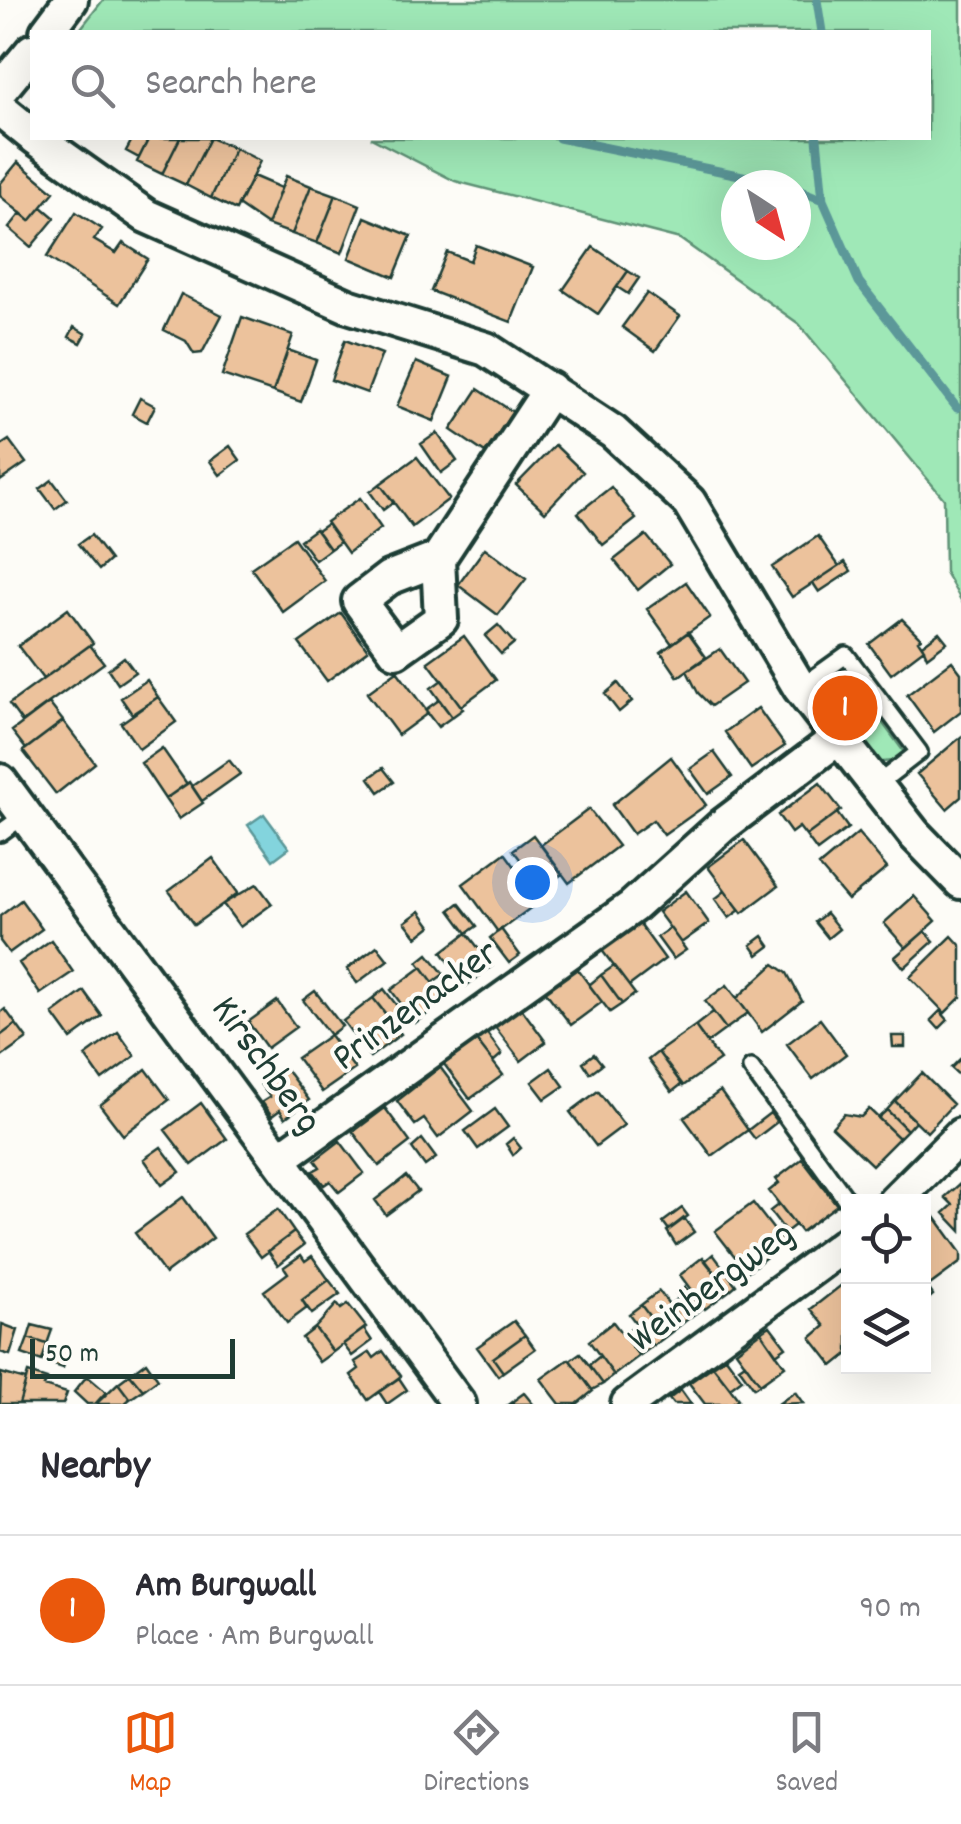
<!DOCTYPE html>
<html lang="en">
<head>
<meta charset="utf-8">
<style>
  body { margin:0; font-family:Dekko,sans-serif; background:#f7f7f7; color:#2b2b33 }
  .controls { position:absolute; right:30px; bottom:30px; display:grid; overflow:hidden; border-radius:0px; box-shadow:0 10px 40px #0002 }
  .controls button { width:90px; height:90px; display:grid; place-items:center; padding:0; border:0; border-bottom:2px solid #e1e1e2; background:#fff; color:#2b2b33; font:50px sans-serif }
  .compass { position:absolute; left:721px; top:170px; width:90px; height:90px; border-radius:50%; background:#fff; box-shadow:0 10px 40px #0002; rotate:144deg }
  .scale { position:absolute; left:30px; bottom:25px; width:205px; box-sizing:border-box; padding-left:10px; border:5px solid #1f3d34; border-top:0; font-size:28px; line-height:35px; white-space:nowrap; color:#1f3d34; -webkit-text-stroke:8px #fdfcf7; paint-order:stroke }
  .you { position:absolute; left:532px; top:882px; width:35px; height:35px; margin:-25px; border:8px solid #fff; border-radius:50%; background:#1a73e8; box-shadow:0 0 0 15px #1a73e833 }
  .badge { display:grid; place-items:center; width:65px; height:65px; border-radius:50%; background:#ea580c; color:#fff; font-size:32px; font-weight:700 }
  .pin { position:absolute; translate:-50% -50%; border:5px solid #fff; box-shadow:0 2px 10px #0006 }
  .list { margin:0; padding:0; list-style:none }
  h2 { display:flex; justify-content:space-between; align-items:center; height:130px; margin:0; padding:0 40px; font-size:42px }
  h2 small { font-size:32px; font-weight:400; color:#7c7c81 }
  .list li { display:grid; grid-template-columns:65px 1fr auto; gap:30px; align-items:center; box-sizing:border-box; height:150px; padding:0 40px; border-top:2px solid #e1e1e2 }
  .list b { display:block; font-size:38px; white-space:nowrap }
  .list p { margin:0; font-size:32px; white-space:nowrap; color:#7c7c81 }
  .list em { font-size:32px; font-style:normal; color:#7c7c81 }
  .icon { flex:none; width:55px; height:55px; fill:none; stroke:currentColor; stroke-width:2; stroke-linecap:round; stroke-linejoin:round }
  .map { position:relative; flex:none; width:961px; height:1404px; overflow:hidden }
  .search { position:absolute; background:#fff; box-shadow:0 10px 40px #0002; left:30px; right:30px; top:30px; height:110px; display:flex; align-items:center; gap:25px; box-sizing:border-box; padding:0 35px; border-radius:0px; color:#7c7c81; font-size:38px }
  .sheet { height:280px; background:#fff }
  nav { display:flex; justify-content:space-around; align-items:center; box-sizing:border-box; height:140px; border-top:2px solid #e1e1e2; background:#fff; font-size:28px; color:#7c7c81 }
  nav a { display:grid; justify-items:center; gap:5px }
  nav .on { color:#ea580c }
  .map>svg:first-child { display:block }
  .green { fill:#9fe8b7; stroke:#5f9276; stroke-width:2.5; fill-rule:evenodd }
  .water { fill:#83d4dd; stroke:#5b9899; stroke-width:2.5 }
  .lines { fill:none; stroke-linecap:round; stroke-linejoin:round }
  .stream { stroke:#5b9899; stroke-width:9 }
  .building { fill:#ecc29c; stroke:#1f3d34; stroke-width:2.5 }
  .service-casing { stroke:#1f3d34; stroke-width:22 }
  .minor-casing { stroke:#1f3d34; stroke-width:40 }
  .service { stroke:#fdfcf7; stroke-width:15 }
  .minor { stroke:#fdfcf7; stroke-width:32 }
  .labels { text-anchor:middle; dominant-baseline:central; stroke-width:8; stroke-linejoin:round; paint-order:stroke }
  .street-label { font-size:40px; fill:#1f3d34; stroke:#fdfcf7 }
</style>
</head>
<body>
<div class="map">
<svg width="961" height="1404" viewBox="0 0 961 1404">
  <rect width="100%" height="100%" fill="#fdfcf7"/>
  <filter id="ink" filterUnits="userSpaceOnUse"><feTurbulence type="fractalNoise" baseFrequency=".01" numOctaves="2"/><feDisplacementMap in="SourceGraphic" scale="20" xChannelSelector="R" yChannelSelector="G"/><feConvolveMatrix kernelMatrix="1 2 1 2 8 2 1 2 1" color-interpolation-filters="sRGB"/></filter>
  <g filter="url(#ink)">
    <path class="green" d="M103,0H961V600L945,572L944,499L799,324L680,239L455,181L371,138H928V32H78ZM796,185V245H736V185Z
      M846,673L871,707L847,724L825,697L830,681Z
      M879,718L904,752L892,761L874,763L855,735Z"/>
    <path class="water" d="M264,814L289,848L273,860L248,825Z"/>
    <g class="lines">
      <path class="stream" d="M817,0L822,32
        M559,138L787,185
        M817,138L823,200
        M796,189L823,200L859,282L957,408"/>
    </g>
    <path class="building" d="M133,138H149L139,158L126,151Z
      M149,138H180L162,174L137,162Z
      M180,138H210L186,185L162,174Z
      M210,138L235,148L211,198L186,185Z
      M235,148L260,161L236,210L211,198Z
      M18,162L54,192L30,221L0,196V184Z
      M253,176L281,188L267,225L238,205Z
      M286,176L311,186L292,234L267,225Z
      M311,186L336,195L317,243L292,234Z
      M336,195L360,205L342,253L317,243Z
      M42,207L55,218L31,247L9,228L21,213L30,221Z
      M76,212L102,229L94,240L116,253L123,243L148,259L119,304L47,257Z
      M365,217L411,236L394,277L349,258Z
      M476,245L533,267L511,322L431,291L447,252L470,261Z
      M593,247L628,271L598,314L563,290Z
      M628,271L639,278L628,294L617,287Z
      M647,293L680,316L655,351L622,327Z
      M181,294L222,315L202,353L194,354L186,341L164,330Z
      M242,317L293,335L273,392L222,375Z
      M74,327L86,334L81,343L69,337Z
      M345,340L382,354L367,393L331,380Z
      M288,350L316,360L301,402L273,392Z
      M416,362L452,377L434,421L397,406Z
      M478,389L513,412L485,453L451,430Z
      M140,398L155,406L147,422L132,414Z
      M437,433L457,461L441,473L421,444Z
      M9,440L26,463L0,481V446Z
      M555,445L583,472L545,512L516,485Z
      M230,446L240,460L220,475L210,461Z
      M417,457L449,499L412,527L380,484Z
      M52,480L67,500L55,509L40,489Z
      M380,484L394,502L383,510L370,492Z
      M611,487L636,519L603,545L578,513Z
      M360,498L381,528L348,553L326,522Z
      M327,524L340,542L330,549L317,531Z
      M315,529L330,549L315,560L300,540Z
      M91,535L110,560L99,570L78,544Z
      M646,535L670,564L638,590L614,560Z
      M818,536L839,566L792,597L772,567Z
      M294,538L325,581L283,612L251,568Z
      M485,548L526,579L498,615L458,585Z
      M845,562L851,571L819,592L813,583Z
      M686,582L710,617L672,644L647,609Z
      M68,609L93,643L43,679L18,646Z
      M341,613L368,650L327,681L299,643Z
      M902,619L921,638L918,640L924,649L891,674L869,644Z
      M498,625L514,643L501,654L485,636Z
      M688,632L706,657L678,677L661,652Z
      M939,632L947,642L927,657L922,645Z
      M464,636L496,680L461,706L428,662Z
      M90,645L104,663L22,722L9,704Z
      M720,649L744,683L711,706L698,693L687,671Z
      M124,657L135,672L118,684L108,669Z
      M952,661L961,673V711L934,732L907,695Z
      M397,671L428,713L398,735L367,693Z
      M147,680L158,697L132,714L121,698Z
      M442,680L463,709L452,717L431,688Z
      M618,683L632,701L619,712L605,694Z
      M158,697L176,722L139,749L121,723Z
      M844,697L855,712L846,720L835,705Z
      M439,700L452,717L438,727L425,710Z
      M49,703L63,721L26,749L12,731Z
      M758,708L785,746L751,769L725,732Z
      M63,721L95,763L56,794L23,751Z
      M961,737V797L947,809L917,774Z
      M162,748L187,784L165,799L141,763Z
      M714,752L732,777L708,794L690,769Z
      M671,757L706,805L664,835L653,820L633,834L612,805Z
      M229,760L240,774L202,801L192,786Z
      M383,768L394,782L379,792L369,778Z
      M189,782L203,803L179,819L165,799Z
      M820,783L841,810L806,836L799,827L791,833L778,815Z
      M589,809L618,846L569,883L541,845Z
      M837,813L848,828L817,851L806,836Z
      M858,833L887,868L848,900L819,866Z
      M533,835L562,874L543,889L513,850Z
      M744,840L778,886L742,913L708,867Z
      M505,853L540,901L498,932L463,884Z
      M213,858L238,893L194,925L169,891Z
      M257,884L272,904L240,927L223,904Z
      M686,891L709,923L681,943L658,912Z
      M725,891L740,910L729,918L715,899Z
      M914,896L936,921L906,948L884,923Z
      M21,900L42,929L9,953L0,941V916Z
      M459,903L477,926L467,933L450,910Z
      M420,911L431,926L417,937L405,922Z
      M826,913L839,929L828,938L815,922Z
      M638,922L665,959L629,986L601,949Z
      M670,928L686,950L673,959L657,937Z
      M501,929L520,955L509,963L490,938Z
      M925,931L934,941L904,968L895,957Z
      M467,933L492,966L466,986L442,952Z
      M763,936L770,946L758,955L751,945Z
      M952,936L961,946V997L945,1013L910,977Z
      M51,940L73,972L40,994L19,963Z
      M377,946L388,960L357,983L347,969Z
      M428,954L444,974L433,982L418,962Z
      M774,964L787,973L802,1001L762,1032L737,998Z
      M614,966L635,994L622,1004L601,975Z
      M422,967L446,1000L415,1023L391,990Z
      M576,967L602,1002L571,1025L545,991Z
      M601,975L622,1004L610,1012L589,985Z
      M727,985L748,1013L726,1029L705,1001Z
      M384,989L401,1011L390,1019L373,998Z
      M84,991L102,1016L71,1039L53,1014Z
      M315,991L342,1026L330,1035L303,1000Z
      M373,998L401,1034L370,1057L343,1021Z
      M277,1001L296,1027L267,1048L248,1022Z
      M521,1008L546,1042L521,1061L495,1027Z
      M5,1009L16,1024L0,1036V1013Z
      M940,1011L948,1020L939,1029L931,1020Z
      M713,1012L726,1029L707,1043L695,1026Z
      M820,1019L846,1054L813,1079L787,1044Z
      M16,1024L27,1039L0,1058V1036Z
      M695,1026L720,1060L683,1086L658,1052Z
      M118,1032L135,1056L102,1080L85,1056Z
      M486,1032L502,1054L493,1062L476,1040Z
      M330,1035L355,1069L322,1092L297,1058Z
      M892,1036H905V1047H893Z
      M476,1040L503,1075L470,1099L444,1064Z
      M658,1052L682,1084L672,1092L648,1060Z
      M594,1054L602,1064L590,1073L583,1062Z
      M961,1058V1077L951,1068Z
      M440,1067L473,1111L438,1138L424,1119L415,1125L397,1101Z
      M285,1068L309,1100L285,1118L280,1110L272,1116L262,1102L270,1097L261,1085Z
      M551,1068L564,1086L545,1099L532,1082Z
      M146,1069L169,1100L123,1135L100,1105Z
      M922,1073L953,1104L927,1132L895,1101Z
      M598,1091L624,1125L596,1146L570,1112Z
      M720,1091L748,1130L712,1156L684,1118Z
      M895,1101L915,1121L907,1130L887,1110Z
      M201,1103L227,1139L192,1165L165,1130Z
      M385,1108L410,1142L379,1166L353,1132Z
      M495,1109L508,1127L478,1149L465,1131Z
      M869,1109L899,1138L872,1165L832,1127L844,1114L861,1117Z
      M887,1110L907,1130L899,1138L878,1118Z
      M770,1113L777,1122L755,1139L748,1130Z
      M513,1138L521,1148L513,1155L506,1144Z
      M422,1139L436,1158L425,1166L412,1148Z
      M340,1141L364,1173L339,1192L330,1181L324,1185L313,1171L320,1167L315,1160Z
      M161,1147L180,1172L162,1185L144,1159Z
      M802,1159L837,1205L801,1232L769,1191L779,1183L776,1179Z
      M406,1176L418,1191L386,1215L375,1200Z
      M961,1183V1231L944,1213L953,1205L945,1197Z
      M183,1197L213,1238L165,1274L135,1233Z
      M753,1203L784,1243L747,1272L715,1231Z
      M779,1204L795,1225L786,1232L770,1211Z
      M682,1208L688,1216L669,1230L663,1222Z
      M278,1209L294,1232L261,1257L244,1234Z
      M935,1217L961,1253V1262L927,1287L924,1226Z
      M684,1218L694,1232L676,1245L667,1231Z
      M294,1232L304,1245L278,1265L268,1251Z
      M713,1254L736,1285L729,1291L705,1261Z
      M301,1255L305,1261L312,1256L329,1280L302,1300L307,1308L287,1323L264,1291L288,1273L284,1267Z
      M703,1257L729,1291L705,1309L680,1275Z
      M329,1280L340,1294L312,1314L302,1300Z
      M848,1280V1354L833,1366L811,1338L825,1326L811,1309Z
      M924,1282L933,1295L925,1302L924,1300Z
      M685,1287L701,1309L693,1315L676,1293Z
      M659,1291L683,1323L665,1337L641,1305Z
      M680,1297L693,1315L683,1323L669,1305Z
      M337,1304L341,1309L348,1304L366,1327L333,1352L315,1328Z
      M641,1305L665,1337L653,1346L629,1314Z
      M514,1321L525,1335L493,1358L503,1372L498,1376L477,1347Z
      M613,1322L639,1356L614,1375L589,1341Z
      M2,1324L18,1330L10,1355L0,1352Z
      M636,1324L653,1346L639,1356L623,1334Z
      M32,1325L52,1330L47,1344L28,1338Z
      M770,1326L786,1347L776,1354L761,1332Z
      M315,1328L333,1352L319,1362L302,1338Z
      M364,1329L372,1341L352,1356L343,1344Z
      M761,1332L785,1366L760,1384L736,1351Z
      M525,1335L535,1349L503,1372L493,1358Z
      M28,1338L47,1344L42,1361L22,1354Z
      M47,1344L68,1351L63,1368L42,1361Z
      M383,1351L401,1376L368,1400L351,1375L359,1369L355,1362L370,1352L374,1358Z
      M580,1353L603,1384L592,1390L570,1360Z
      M600,1356L614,1375L603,1384L589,1365Z
      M726,1357L742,1379L730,1388L713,1366Z
      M569,1359L593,1391L577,1404H560L541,1379Z
      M146,1362L158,1379L143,1390L130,1374Z
      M745,1363L760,1384L754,1388L739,1367Z
      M713,1366L738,1399L731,1404H705L689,1383Z
      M1,1373L26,1380L19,1404H0Z
      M28,1373L47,1379L44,1386L67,1393L63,1404H19Z
      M130,1374L143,1390L130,1399L118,1383Z
      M87,1376L106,1392L95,1404H87L74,1392Z
      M399,1378L407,1390L387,1404L379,1392Z
      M118,1383L130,1399L124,1404H96Z
      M681,1390L691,1404H673L669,1399Z
      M795,1392L803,1403L778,1404Z
      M524,1393L533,1404H509Z"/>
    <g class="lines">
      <defs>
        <path id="service" d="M800,688L846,655L919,752L875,786
          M0,833L25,815
          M751,1068L848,1202"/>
        <path id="minor" d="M47,32L71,0
          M0,90L32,51
          M0,109L32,135
          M36,138L146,216L348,306L486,349L613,432L689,502L800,688L914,834L961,882
          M438,559L441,619L396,651L359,601L389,578L438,559L550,389
          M0,781L459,1404
          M279,1159L632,907L722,826L838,738
          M894,1202L961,1135
          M628,1404L848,1242"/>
      </defs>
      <use href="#service" class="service-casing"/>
      <use href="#minor" class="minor-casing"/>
      <use href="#service" class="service"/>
      <use href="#minor" class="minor"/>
    </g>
  </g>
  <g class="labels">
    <g class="street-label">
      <text transform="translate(417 1008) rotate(-36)">Prinzenacker</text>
      <text transform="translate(264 1067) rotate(54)">Kirschberg</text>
      <text transform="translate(713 1289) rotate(-36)">Weinbergweg</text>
    </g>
  </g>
</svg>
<div class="controls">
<button><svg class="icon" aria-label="locate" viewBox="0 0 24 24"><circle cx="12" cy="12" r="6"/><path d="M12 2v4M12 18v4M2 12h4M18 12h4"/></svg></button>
<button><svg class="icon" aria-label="layers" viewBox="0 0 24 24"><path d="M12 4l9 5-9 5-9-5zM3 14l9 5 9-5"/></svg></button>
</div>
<svg class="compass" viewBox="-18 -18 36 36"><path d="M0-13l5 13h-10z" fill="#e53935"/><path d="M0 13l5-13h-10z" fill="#7c7c81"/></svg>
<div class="scale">50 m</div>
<div class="you"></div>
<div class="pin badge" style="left:845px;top:708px">1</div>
<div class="search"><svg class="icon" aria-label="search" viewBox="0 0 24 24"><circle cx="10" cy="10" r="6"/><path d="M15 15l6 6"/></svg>Search here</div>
</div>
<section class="sheet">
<h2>Nearby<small></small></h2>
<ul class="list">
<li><span class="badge">1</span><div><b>Am Burgwall</b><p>Place · Am Burgwall</p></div><em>90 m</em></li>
</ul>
</section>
<nav>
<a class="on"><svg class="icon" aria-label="map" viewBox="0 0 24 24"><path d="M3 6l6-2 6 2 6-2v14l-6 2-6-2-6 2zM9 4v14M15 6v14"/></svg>Map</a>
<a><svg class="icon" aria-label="directions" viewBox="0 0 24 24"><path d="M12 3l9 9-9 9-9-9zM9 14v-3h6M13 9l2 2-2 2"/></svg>Directions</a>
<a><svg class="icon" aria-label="saved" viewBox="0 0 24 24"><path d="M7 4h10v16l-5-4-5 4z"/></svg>Saved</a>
</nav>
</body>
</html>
